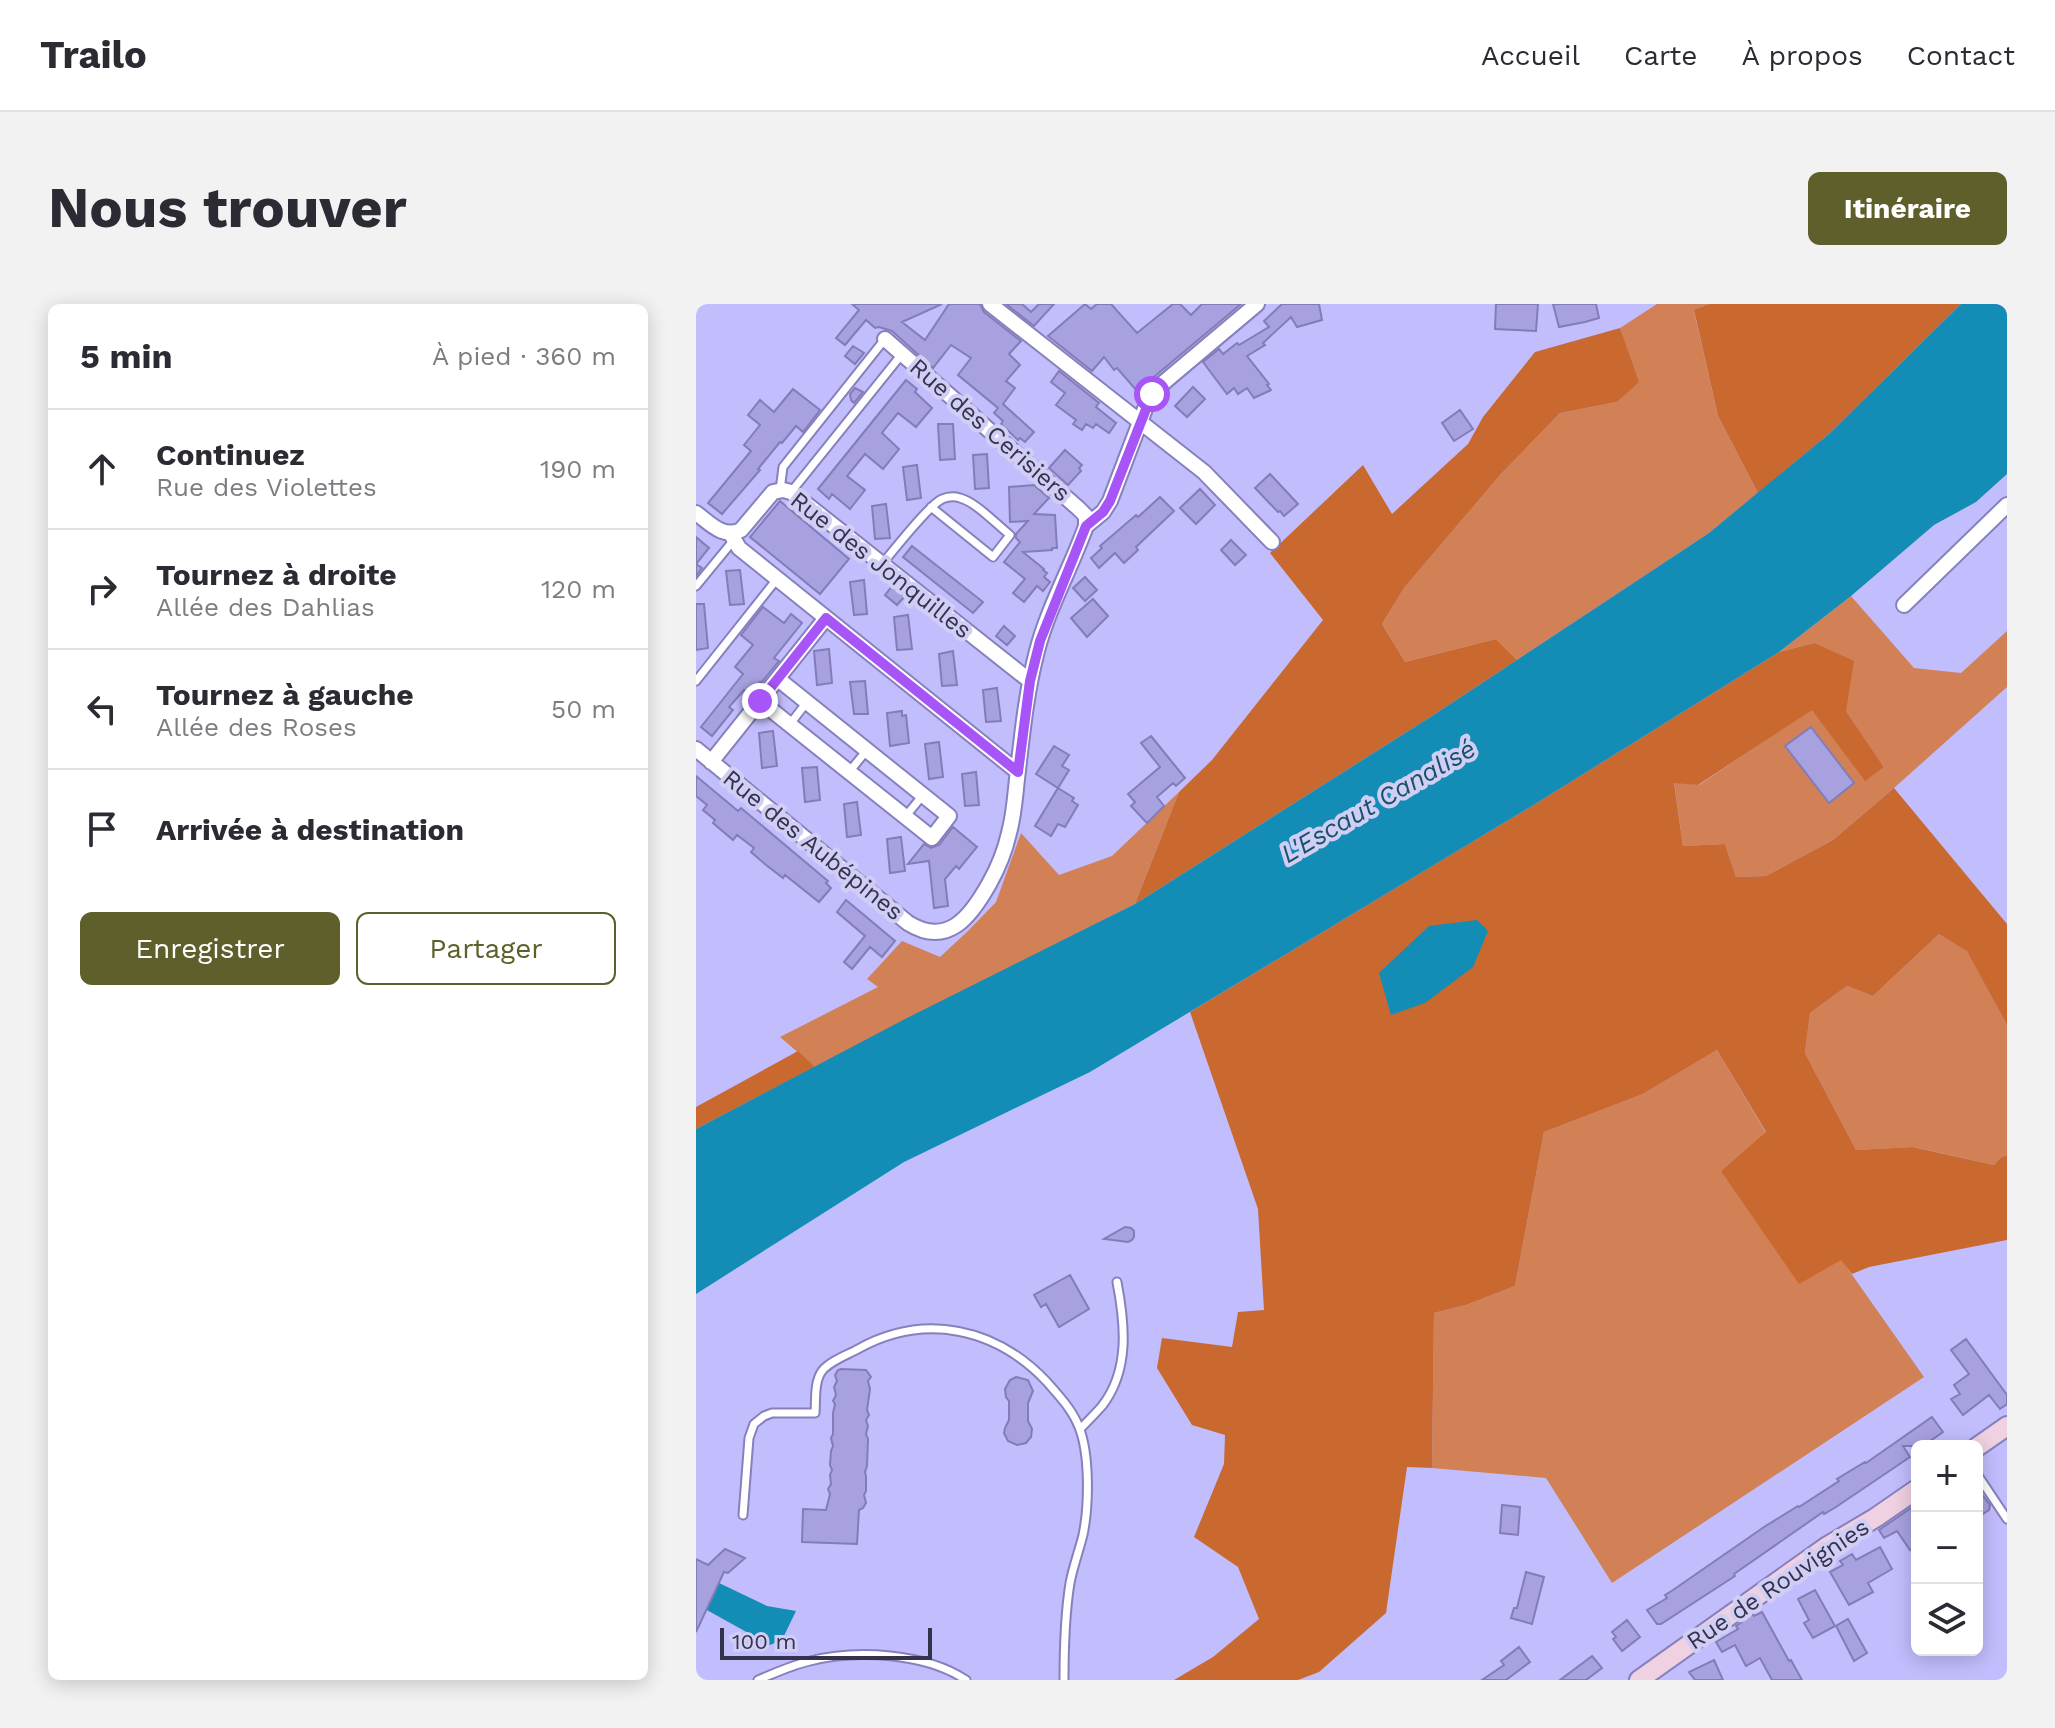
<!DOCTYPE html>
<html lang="fr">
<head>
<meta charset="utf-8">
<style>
  body { margin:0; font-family:"Work Sans",sans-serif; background:#f2f2f3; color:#2b2b33 }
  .controls { position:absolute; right:24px; bottom:24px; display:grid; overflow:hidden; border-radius:12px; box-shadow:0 4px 20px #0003 }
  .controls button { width:72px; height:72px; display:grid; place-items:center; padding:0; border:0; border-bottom:2px solid #e1e1e2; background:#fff; color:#2b2b33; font:40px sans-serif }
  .scale { position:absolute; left:24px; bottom:20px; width:212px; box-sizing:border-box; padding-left:8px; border:4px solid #34324c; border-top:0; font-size:22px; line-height:28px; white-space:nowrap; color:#34324c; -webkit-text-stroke:6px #d0cef5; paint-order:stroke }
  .stop { position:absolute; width:24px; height:24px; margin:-18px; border:6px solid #a855f7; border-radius:50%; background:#fff }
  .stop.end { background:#a855f7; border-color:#fff; box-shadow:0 2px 8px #0008 }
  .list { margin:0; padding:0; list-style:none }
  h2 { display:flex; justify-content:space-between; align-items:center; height:104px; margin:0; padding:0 32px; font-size:34px }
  h2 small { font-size:26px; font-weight:400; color:#7c7c81 }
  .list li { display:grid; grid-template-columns:52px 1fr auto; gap:24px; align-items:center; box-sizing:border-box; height:120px; padding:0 32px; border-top:2px solid #e1e1e2 }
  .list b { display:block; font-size:30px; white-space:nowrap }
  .list p { margin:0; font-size:26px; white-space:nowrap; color:#7c7c81 }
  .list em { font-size:26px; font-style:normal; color:#7c7c81 }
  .actions { display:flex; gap:16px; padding:24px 32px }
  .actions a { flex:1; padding:18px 0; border:2px solid #5f5f2b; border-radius:12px; text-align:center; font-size:28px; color:#5f5f2b }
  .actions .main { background:#5f5f2b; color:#fff }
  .icon { flex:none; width:44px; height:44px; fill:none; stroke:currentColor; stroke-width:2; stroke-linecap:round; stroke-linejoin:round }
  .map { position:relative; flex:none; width:1311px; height:1376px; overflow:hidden; border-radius:12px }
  header { display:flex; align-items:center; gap:48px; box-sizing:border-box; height:112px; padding:0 40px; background:#fff; border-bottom:2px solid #e1e1e2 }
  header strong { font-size:38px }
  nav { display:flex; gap:44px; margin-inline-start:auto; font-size:28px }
  .intro { display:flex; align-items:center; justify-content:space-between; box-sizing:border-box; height:192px; padding:0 48px }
  h1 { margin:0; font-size:56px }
  .button { padding:20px 36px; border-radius:12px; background:#5f5f2b; color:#fff; font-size:28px; font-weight:700 }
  main { display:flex; gap:48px; padding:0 48px }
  aside { flex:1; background:#fff; border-radius:12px; box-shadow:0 4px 20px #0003 }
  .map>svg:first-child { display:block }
  .green { fill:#d28157 }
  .forest { fill:#c9682f }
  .water { fill:#138db5 }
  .building { fill:#a7a1e0; stroke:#827cb8; stroke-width:2 }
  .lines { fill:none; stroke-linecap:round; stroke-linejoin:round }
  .lane-casing { stroke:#8680bc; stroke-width:11 }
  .street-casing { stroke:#8680bc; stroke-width:18 }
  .secondary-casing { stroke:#8680bc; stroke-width:22 }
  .lane { stroke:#fff; stroke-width:7 }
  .street { stroke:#fff; stroke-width:14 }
  .secondary { stroke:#efd1e1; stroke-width:18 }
  .route { stroke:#a855f7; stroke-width:10 }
  .labels { text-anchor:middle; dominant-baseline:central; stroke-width:8; stroke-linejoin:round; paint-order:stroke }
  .street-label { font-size:24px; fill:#34324c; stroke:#d0cef5 }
  .water-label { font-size:26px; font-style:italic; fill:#185268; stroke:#d0cef5 }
</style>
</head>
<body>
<header>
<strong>Trailo</strong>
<nav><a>Accueil</a><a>Carte</a><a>À propos</a><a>Contact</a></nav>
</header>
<div class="intro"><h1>Nous trouver</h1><a class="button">Itinéraire</a></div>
<main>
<aside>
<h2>5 min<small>À pied · 360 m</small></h2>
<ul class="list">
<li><svg class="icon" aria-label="ahead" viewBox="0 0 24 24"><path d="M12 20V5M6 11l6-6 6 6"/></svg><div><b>Continuez</b><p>Rue des Violettes</p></div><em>190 m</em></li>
<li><svg class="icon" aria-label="right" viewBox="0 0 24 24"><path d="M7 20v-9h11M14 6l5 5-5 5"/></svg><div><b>Tournez à droite</b><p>Allée des Dahlias</p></div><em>120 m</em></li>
<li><svg class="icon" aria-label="left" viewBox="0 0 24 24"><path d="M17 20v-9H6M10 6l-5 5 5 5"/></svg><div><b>Tournez à gauche</b><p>Allée des Roses</p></div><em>50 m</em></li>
<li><svg class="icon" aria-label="arrive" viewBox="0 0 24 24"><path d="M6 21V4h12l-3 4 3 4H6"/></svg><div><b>Arrivée à destination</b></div></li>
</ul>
<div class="actions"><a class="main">Enregistrer</a><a>Partager</a></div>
</aside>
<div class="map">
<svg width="1311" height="1376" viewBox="0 0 1311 1376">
  <rect width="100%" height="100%" fill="#c2bdfd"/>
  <path class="green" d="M961,0H1014L998,7L1022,112L1062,189L1013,229L821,356L800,335L709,358L686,320L708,284L805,170L864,109L921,98L942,78L924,24Z
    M1155,292L1218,364L1265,369L1311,327V383L1198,484L1137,536L1070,572L1040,573L1029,540L987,542L978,478L1003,481L1116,405L1169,476L1188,463L1150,407L1118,339L1083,348Z
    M483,488L439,600L119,763L84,733L182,683L171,675L206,637L244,653L272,627L300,598L325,529L363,571L416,552Z
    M1243,630L1271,646L1311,721V851L1304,854L1298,861L1218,843L1160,846L1109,749L1114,709L1151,682L1177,692Z
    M1021,746L1070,829L1025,867L1145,955L1228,1073L916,1279L850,1174L736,1164L738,1009L770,1001L819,982L848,828L947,790Z"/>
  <path class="forest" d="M1014,0H1265L1134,129L1062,189L1022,112L998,6Z
    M924,24L943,78L921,98L864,109L805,170L708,284L686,320L709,358L800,335L821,356L736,412L439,600L483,488L516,456L627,316L574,249L667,161L696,210L772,140L787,113L839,48Z
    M1118,339L1158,357L1150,407L1188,463L1169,477L1116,406L1002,481L978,479L987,542L1029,540L1040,573L1070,572L1137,536L1198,484L1311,620V721L1271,647L1243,630L1177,692L1151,682L1114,709L1109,749L1160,846L1217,843L1298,861L1304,854L1311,851V936L1173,963L1156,970L1145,956L1103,980L1025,867L1070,828L1021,746L947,790L848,828L819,982L770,1001L738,1009L736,1164L711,1163L690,1309L623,1368L602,1376H478L517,1353L563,1315L542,1263L498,1233L528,1160L529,1131L496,1121L461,1064L466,1034L536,1043L542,1008L568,1006L562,905L494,708L836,502L1083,348Z
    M102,747L119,763L0,825V803Z"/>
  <path class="water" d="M1265,0H1311V170L1280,198L1238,221L1155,292L1083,348L836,502L394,768L208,858L0,990V825L211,714L439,600L736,412L1013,229L1134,129Z
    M781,616L792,627L777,663L729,699L695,711L683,669L733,622Z
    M0,1268L71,1302L100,1307L86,1336L74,1341L0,1300Z"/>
  <path class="building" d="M156,0H246L206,18L229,36L253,0H284L288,8L325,37L313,50L324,61L310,77L319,84L307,100L338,128L329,138L324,134L322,136L305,120L307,117L298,109L302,104L262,71L275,54L255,41L237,64L196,27L183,23L179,24L170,16L149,41L140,34L163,6Z
    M310,0H326L335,8L343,0H358L338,22Z
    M389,0L395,5L401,0H415L441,29L477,0H484L495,11L506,0H545L441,87L421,64L418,66L408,53L396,67L352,32Z
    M586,0H623L626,16L601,23L595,13L567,39L569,41L551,52L573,80L571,81L575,86L558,94L551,84L542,90L538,84L531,90L507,58L523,45L527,50L541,39L543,41L573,23L568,17Z
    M800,0H842L840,27L799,25Z
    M857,0H900L903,14L889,18L863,23Z
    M157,42L168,49L159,60L149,52Z
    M363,67L403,99L400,103L420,119L413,129L400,120L397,124L390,120L386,126L377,120L380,116L360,101L369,89L355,78Z
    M210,76L221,85L219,88L236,104L220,123L202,109L193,120L186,129L203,145L187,165L169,150L151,172L169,186L154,205L136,190L133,195L122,185Z
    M497,83L509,95L491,113L479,102Z
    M159,84L167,88L158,99L155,96L154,90Z
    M97,85L124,106L107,128L100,122L86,139L84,138L62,165L64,166L26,210L12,199L55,147L48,141L64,121L52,111L64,96L78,108Z
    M764,106L777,125L758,137L746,119Z
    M242,120H257L259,155L244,156Z
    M369,146L386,161L383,164L385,167L372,181L353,164Z
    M291,150L293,184L279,185L277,151Z
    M221,161L225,194L211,196L207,163Z
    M574,170L602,200L588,212L584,207L582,208L559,184Z
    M338,181L353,194L338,210L359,211L361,244H356V246L327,248L348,265L347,266L351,269L348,273L354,278L347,287L341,282L328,298L317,289L329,275L308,258L324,238L320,234V230L332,217L314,218L313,183Z
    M504,185L519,201L500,220L484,204Z
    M464,193L478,207L440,243L442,246L428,259L419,249L403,264L395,254L406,244L404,242L440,211L442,213Z
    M84,197L153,255L124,290L54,233Z
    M190,200L194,234L179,235L176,202Z
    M0,233L13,244L0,260L6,264L0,272Z
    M535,236L550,251L539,261L525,246Z
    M216,242L287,298L277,309L207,253Z
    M44,266L48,300L34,301L30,267Z
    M389,273L401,286L389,297L377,284Z
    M168,276L171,310L158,311L154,278Z
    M197,281L209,292L201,301L189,291Z
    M397,295L412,312L391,333L375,314Z
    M0,300H8L12,344L0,346Z
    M67,303L88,319L95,310L106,319L78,354L83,357L65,379L64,378L56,388L53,386L51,389L48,386L33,403L37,406L16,432L5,423L47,370L39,363L57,341L45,331Z
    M212,311L216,345L201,346L198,313Z
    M308,322L319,332L311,341L300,332Z
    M133,345L136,379L121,381L118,347Z
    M257,347L261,381L246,382L243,350Z
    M169,377L172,410H158L154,378Z
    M301,384L305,417L290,418L287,386Z
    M206,407V412L210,411L213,439L194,442L191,409Z
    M1115,423L1158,479L1133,499L1089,442Z
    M77,427L81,462L66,464L63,429Z
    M455,432L489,474L480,482L477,479L461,493L468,502L451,519L435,502L439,498L432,490L464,463L445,439Z
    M243,438L247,473L233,475L229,440Z
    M358,442L373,451L366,462L373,466L362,484L340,470Z
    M121,463L124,496L109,498L106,464Z
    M280,468L283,501L269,502L266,470Z
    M0,472L42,507L45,504L132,577L130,579L135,584L123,598L89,571L87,574L70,561L55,548L58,544L41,531L37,536L17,519L19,516L7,506L11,501L0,492Z
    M362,484L378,494L376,497L382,501L369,523L362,520L355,532L339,522Z
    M161,498L165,531L151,533L148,500Z
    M257,523L281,543L263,565L260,562L249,575L252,602L238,604L233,557L212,560L228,540L235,544L243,541Z
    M205,533L209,567L194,569L191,535Z
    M150,596L199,637L186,653L174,643L156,665L148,658L169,632L141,608Z
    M429,923L435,924L438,927V933L436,936L432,938L408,935Z
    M374,971L393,1005L363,1023L350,1000L345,1003L338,991Z
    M1270,1035L1311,1091V1100L1304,1105L1293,1091L1267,1111L1255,1095L1264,1090L1258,1081L1273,1070L1255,1046Z
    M145,1065L170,1066L175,1073L172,1077L174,1085L171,1106L173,1111L170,1116L172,1122L170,1130L172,1135L171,1162L169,1168L170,1172V1187L168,1191L170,1199L167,1204L163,1206L161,1240L106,1238L107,1205L130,1206L134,1190L132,1185L135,1180L134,1171L136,1166L134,1161L135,1147L137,1142L135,1134L137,1130V1109L139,1100L137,1097L140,1091L138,1083L141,1077L139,1071L142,1066Z
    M320,1073L332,1076L337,1087L332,1099V1117L336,1125L335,1133L330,1139L321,1141L312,1137L308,1129L309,1124L313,1116V1097L310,1093L309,1085L314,1076Z
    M1236,1113L1247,1128L1227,1142H1207L1214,1153L1140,1203L1128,1210L1127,1208L1038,1270L1039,1272L965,1320H961L951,1306L971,1294L969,1291L977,1286L1068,1223L1102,1202L1103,1203L1143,1177L1141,1175L1169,1158L1170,1159Z
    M1281,1184L1294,1201L1293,1206L1281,1214Z
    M1221,1200V1241L1214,1246L1201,1227L1188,1234L1183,1226Z
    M806,1201L824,1203L822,1231L804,1229Z
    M1184,1243L1196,1265L1172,1279L1177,1288L1153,1301L1134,1268L1147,1261L1144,1257L1156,1250L1160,1256Z
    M29,1245L49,1254L32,1269L28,1268L0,1328V1255L12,1261Z
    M830,1268L848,1273L836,1320L815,1314L818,1304H821Z
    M1119,1286L1139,1322L1117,1334L1108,1319L1113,1316L1102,1295Z
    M1066,1308L1093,1357L1095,1356L1106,1376H1076L1064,1354L1050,1362L1039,1341L1026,1348L1020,1338L1042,1325L1040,1322L1057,1310L1058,1312Z
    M1152,1315L1171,1349L1158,1357L1140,1322Z
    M931,1316L944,1333L926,1347L917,1335L920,1333L916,1328Z
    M823,1343L834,1358L810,1376H786L808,1361L805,1357Z
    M896,1352L906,1364L890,1376H864Z
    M1018,1356L1027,1376H999L993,1368Z"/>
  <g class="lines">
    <defs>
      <path id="lane" d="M84,186L87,163L189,35
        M95,188L206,50
        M186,260C198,246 232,202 246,195C251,193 258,192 264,194C280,198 301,221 314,231L297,253L235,203
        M0,282L37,237
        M0,377L81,275
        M94,420L111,398
        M153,468L171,446
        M209,513L227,491
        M384,1125C391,1118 399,1110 406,1102C434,1066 429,1020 421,978
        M1281,1170L1311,1215
        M47,1211L53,1134L58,1120L68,1112L76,1109H119C120,1096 118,1078 126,1067C134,1057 151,1051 162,1045C229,1008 300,1024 351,1078C363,1092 376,1105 383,1123C394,1151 393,1202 387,1231C383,1247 377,1263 374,1279C369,1310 368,1344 368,1376
        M62,1376C79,1369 96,1361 114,1357C160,1345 230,1349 270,1376"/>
      <path id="street" d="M294,0L508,168L576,238
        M189,35L382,204L390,212V222
        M0,209C14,219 27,235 45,226L77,188L87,186L95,188L334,377
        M35,230L43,244L322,468
        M1208,301L1311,201
        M64,397L236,534L253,512L82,375
        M0,445L212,619C252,644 275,612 293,580C302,564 309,547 313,529C318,511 319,493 321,475C326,432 330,389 341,347C352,304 375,264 390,222L407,208L414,197L452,97L460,85L561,0
        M15,458L130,314"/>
      <path id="secondary" d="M1281,1143L1311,1122
        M943,1376L1130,1243L1179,1214L1221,1185"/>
    </defs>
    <use href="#lane" class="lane-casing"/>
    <use href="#street" class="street-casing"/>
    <use href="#secondary" class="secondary-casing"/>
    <use href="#lane" class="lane"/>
    <use href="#street" class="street"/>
    <use href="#secondary" class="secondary"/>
  </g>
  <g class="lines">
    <path class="route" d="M64,397L130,314L322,468L334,377L344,337L390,222L407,208L414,197L456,90"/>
  </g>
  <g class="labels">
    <g class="street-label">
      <text transform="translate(294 126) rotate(41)">Rue des Cerisiers</text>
      <text transform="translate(185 261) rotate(38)">Rue des Jonquilles</text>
      <text transform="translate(117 541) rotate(39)">Rue des Aubépines</text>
      <text transform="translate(1082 1280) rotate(-34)">Rue de Rouvignies</text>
    </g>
    <g class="water-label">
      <text transform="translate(682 497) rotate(-30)">L'Escaut Canalisé</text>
    </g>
  </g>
</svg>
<div class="controls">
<button>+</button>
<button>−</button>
<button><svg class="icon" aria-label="layers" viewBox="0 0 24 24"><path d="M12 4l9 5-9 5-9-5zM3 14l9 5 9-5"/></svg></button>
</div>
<div class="scale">100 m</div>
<div class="stop" style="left:456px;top:90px"></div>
<div class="stop end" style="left:64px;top:397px"></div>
</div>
</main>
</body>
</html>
